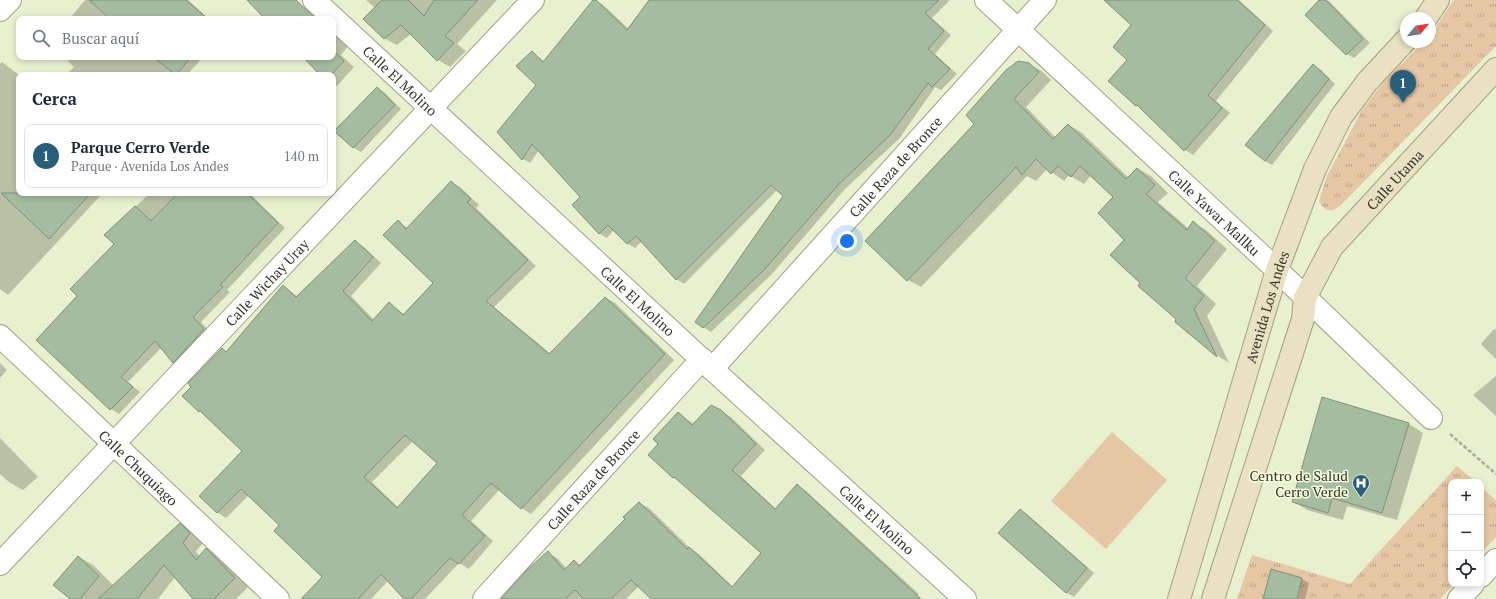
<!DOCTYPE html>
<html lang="es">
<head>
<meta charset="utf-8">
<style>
  body { margin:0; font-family:"PT Serif",serif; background:#f6f6f7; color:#1f2937 }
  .controls { position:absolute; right:12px; bottom:12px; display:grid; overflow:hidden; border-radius:8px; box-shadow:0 2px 6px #0003 }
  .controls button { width:36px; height:36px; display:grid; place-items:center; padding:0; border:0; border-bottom:1px solid #e0e1e3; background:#fff; color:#1f2937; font:20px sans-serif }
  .compass { position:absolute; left:1400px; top:12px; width:36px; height:36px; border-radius:50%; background:#fff; box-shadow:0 2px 6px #0003; rotate:60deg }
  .you { position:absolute; left:847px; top:241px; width:14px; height:14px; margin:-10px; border:3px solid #fff; border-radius:50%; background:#1a73e8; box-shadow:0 0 0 6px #1a73e833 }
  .badge { display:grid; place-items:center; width:26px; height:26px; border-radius:50%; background:#295e7a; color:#fff; font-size:13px; font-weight:700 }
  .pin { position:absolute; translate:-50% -33px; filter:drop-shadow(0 1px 2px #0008) }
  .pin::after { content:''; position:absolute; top:21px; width:14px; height:12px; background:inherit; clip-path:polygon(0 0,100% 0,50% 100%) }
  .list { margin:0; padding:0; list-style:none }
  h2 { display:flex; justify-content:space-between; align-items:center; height:52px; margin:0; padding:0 16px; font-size:17px }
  h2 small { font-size:13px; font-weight:400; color:#747a83 }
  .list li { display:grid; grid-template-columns:26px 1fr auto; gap:12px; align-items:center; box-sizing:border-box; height:64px; margin:0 8px 8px; padding:0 8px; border:1px solid #e0e1e3; border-radius:8px }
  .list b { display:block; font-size:15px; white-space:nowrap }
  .list p { margin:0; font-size:13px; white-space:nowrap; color:#747a83 }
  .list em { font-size:13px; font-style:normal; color:#747a83 }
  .icon { flex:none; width:22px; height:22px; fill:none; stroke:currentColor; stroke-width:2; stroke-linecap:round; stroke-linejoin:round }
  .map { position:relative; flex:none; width:1496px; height:599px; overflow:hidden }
  .search { position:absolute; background:#fff; box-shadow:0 2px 6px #0003; left:16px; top:16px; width:320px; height:44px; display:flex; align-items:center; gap:10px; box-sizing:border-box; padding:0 14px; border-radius:8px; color:#747a83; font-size:15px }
  .panel { position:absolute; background:#fff; box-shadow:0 2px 6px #0003; left:16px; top:72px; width:320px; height:124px; border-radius:8px }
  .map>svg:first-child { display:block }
  .park { fill:url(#park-tufts) }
  .garden { fill:#e5c7a6 }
  .shadow { fill:#0003; fill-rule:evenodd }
  .building { fill:#a6bca1; stroke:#7d9279; fill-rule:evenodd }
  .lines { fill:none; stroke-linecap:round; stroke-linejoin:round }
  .street-casing { stroke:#9ca283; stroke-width:24 }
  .secondary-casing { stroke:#9ca283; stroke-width:24 }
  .path { stroke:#abb096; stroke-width:2.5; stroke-dasharray:4 2; stroke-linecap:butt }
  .street { stroke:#fff; stroke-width:22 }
  .secondary { stroke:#e9e1c2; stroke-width:22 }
  .labels { text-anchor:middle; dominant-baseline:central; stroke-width:3; stroke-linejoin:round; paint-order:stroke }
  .street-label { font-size:14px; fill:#333528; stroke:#f6fddc }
  .poi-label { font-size:14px; fill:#333528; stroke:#f6fddc; text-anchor:end }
</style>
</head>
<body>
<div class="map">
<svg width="1496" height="599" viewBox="0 0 1496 599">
  <defs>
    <pattern id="park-tufts" width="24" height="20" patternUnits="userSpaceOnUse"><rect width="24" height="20" fill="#e5c7a6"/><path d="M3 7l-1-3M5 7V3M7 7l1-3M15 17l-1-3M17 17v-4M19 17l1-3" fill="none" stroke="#baa287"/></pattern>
  </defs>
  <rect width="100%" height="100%" fill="#e9f0cf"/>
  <path class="park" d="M1454,0H1496V46L1341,205C1331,213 1325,212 1319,201L1327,176L1362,110L1386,79L1424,42H1430V35Z
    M1457,466L1476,482H1451V584H1454L1440,599H1237L1252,555L1350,584Z
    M1481,487L1496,500V537L1481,553Z"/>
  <path class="garden" d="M1112,432L1167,480L1106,549L1051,501Z"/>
  <path class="shadow" d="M85,0H188L209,19H69Z
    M366,0H497L457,44L466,51L450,67L438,60L411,34L397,45L384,38L375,8Z
    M594,0L602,4L629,29L650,0H950L932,18L951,35L935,54L957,74L941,90L935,87L899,139L845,189L772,274L711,332L703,327L785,195L778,189L684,284L676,279L642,241L635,248L628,244L614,230L607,238L600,234L573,205L581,197L539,150L530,163L523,159L538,85L532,52L545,62Z
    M1105,0H1239L1273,31L1216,101L1230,113L1193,155L1185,150L1143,109L1110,81L1129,60L1132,25Z
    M1320,0L1329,1L1370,43L1354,58L1347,54Z
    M333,32L348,46L341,55L354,67L337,86L333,84V75H322L304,57H333Z
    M64,57H203L187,75H66L74,67Z
    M219,57H228L225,60Z
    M2,62L19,75V193H103L8,295L0,289V64Z
    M1028,64L1042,71L1051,80L1026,107L1056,138L1068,125L1081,132L1129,178L1138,169L1151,176L1168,193L1158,202L1189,229L1194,223L1206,230L1227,249L1197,286L1216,304L1207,316L1229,363L1218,356L1176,322L1177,319L1142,283L1125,240L1114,196L1091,175L1084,184L1069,175L1064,181L1047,169L1036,181L1027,176L921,287L908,280L975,124Z
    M1313,65L1320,69L1335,84L1272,165L1265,161Z
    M377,88L384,92L401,109L361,152L354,148L336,131Z
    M451,182L460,187L479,205L476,208L536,266L494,307L551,354L606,298L615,303L674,360L531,514L522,508L500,489L471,521L493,541L469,569L459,563L425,599H406L388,581L371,599H317L323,577L281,525L249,495L226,518L217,512L244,451L207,416L199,411L192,387L222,349L226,352L283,286L298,297L355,242L364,247L381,263L351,296L374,320L390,304L404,314L434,283L398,222L408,228ZM413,441L438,463L399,508L372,482Z
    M150,193H249L285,228L227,290L230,292L201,322L212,334L181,367L173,362L161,348L128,382L140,392L119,414L111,409L49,351L115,244L106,235Z
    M1494,329L1496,330V359L1481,344Z
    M0,363L7,370L0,378Z
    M1496,376V416L1473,395Z
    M1323,398L1409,424L1423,433L1397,520L1347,506L1343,520L1307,510L1293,501Z
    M721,411L731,417L765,450L741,476L776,509L797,485L806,491L919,594L915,599H652L639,586L626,599H502L548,553L557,558L567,569L574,561L581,565L626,519L639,503L649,508L690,548L699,554L733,587L762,553L682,483L673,477L660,444L679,414L694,424Z
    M0,438L38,477L23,490L9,482L0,474Z
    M1020,510L1027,514L1094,573L1074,597L1067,593L1000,533Z
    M180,525L194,533L204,542L196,551L200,557L206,550L220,558L248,587L236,599H195L175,577L158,599H71L79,557L93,565L114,586Z
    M1272,571L1302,579L1309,583L1305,599H1264Z"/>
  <path class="building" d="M89,0H186L208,19H110Z
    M247,0H296L316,19H265Z
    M382,0H408L424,16L434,0H478L445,36L454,43L437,61L401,25L384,39L363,19Z
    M593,0H596L627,30L649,0H939L925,13L944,31L928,49L950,69L932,87L928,83L891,134L838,185L764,270L703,328L695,322L783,196L771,185L676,280L636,236L627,244L608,225L599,234L572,205L580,197L532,144L522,160L497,132L536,85L516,66L532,51L543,62Z
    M1104,0H1237L1265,25L1208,95L1222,108L1184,151L1137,105L1136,106L1108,81L1127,60L1113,47L1131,25Z
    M1319,0H1326L1363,39L1346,55L1305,15Z
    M333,50L344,61L331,75H320L303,57H333Z
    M153,57H191L176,75Z
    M1018,61L1029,63L1039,72L1014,99L1053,139L1068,124L1126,179L1137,168L1155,185L1146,194L1187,230L1193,221L1215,241L1185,278L1204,296L1194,309L1217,357L1175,322L1176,319L1138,286L1140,283L1110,255L1124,240L1098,213L1113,197L1080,166L1071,177L1058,166L1051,174L1036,159L1022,175L1016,167L907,281L865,241L974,124L966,115L1006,70Z
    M1313,64L1329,79L1265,161L1245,145Z
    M377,87L395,105L353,148L334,131Z
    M451,181L471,199L467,202L528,260L486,301L549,354L605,297L665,354L521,509L491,483L462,515L485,536L459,564L450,558L411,599H404L381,574L358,599H301L322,577L274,531L279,525L241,489L217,513L199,496L242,451L200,411L199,412L182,396L191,387L188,383L222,348L226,352L283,285L296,297L355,240L373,257L343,291L372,321L389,302L403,315L433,283L383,235L398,220L406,229ZM405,435L437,463L397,508L364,477Z
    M1,193H91L49,239Z
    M178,193H247L278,223L220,285L223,287L193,317L204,329L173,363L155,341L121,377L133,387L110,410L36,340L77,296L70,289L114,244L104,235L135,206L151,221Z
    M1322,397L1409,423L1382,513L1332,498L1328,513L1292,502Z
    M711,405L721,410L756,444L732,470L775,509L797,484L921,599H651L631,580L611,599H584L575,590L565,599H501L526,571L548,551L564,570L574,560L579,566L625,519L623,517L639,502L687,549L689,547L732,587L761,553L674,477L673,478L648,455L658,444L653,439L678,412L692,425Z
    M1020,509L1087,568L1066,593L998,533Z
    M180,523L190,533L183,543L196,560L206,548L235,578L214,599H193L164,565L137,599H98Z
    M78,556L99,576L80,599H70L53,585Z
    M1271,569L1302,578L1297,599H1263Z"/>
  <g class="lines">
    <defs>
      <g id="street">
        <path id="s1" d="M314,0L712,369L965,599"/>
        <path id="s2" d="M986,0L1277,270L1431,418"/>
        <path d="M0,10L10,0"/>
        <path id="s3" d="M0,336L278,599"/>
        <path id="s4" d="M712,369L1045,0"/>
        <path id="s5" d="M0,564L533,0"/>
        <path d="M1481,576L1496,560"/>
        <path id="s6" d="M484,599L702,359"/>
        <path d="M1459,599L1473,584"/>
      </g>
      <g id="secondary">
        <path d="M1426,18L1438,0"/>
        <path id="s7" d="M1179,599L1277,270L1315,169L1341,117L1367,82L1406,40"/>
        <path id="s8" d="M1213,599L1303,319L1305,298L1332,247L1496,69"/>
      </g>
    </defs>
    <use href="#street" class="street-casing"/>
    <use href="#secondary" class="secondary-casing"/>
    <path class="path" d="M1450,434L1496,474"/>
    <use href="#street" class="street"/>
    <use href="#secondary" class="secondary"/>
  </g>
  <defs>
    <symbol id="hospital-pin" viewBox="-11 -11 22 30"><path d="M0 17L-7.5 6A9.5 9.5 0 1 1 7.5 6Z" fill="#295e7a" stroke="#f6fddc"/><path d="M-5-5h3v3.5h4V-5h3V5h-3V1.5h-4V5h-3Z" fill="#fff"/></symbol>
  </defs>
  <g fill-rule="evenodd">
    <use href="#hospital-pin" x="1351" y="473" width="20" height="27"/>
  </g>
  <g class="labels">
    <g class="street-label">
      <text stroke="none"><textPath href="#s1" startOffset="118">Calle El Molino</textPath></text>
      <text stroke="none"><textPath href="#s4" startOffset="273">Calle Raza de Bronce</textPath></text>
      <text stroke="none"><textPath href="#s8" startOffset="465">Calle Utama</textPath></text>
      <text stroke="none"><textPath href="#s2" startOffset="312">Calle Yawar Mallku</textPath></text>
      <text stroke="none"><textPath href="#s5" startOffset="388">Calle Wichay Uray</textPath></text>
      <text stroke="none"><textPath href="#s1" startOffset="442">Calle El Molino</textPath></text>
      <text stroke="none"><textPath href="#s7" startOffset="305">Avenida Los Andes</textPath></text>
      <text stroke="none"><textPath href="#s3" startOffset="191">Calle Chuquiago</textPath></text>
      <text stroke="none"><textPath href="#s6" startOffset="162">Calle Raza de Bronce</textPath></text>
      <text stroke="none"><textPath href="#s1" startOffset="766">Calle El Molino</textPath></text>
    </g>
    <g class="poi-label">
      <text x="1348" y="475">Centro de Salud<tspan x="1348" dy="16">Cerro Verde</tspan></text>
    </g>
  </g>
</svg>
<div class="controls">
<button>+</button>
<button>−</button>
<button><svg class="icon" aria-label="locate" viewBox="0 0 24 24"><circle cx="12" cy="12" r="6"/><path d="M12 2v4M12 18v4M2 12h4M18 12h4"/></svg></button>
</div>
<svg class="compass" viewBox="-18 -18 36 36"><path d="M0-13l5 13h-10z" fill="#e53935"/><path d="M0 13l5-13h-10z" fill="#747a83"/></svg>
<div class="you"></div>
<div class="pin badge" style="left:1403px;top:103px">1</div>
<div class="search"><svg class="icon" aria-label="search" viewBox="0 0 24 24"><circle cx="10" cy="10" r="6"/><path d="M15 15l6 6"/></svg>Buscar aquí</div>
<section class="panel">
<h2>Cerca<small></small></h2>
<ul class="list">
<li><span class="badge">1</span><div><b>Parque Cerro Verde</b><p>Parque · Avenida Los Andes</p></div><em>140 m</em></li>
</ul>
</section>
</div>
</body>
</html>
